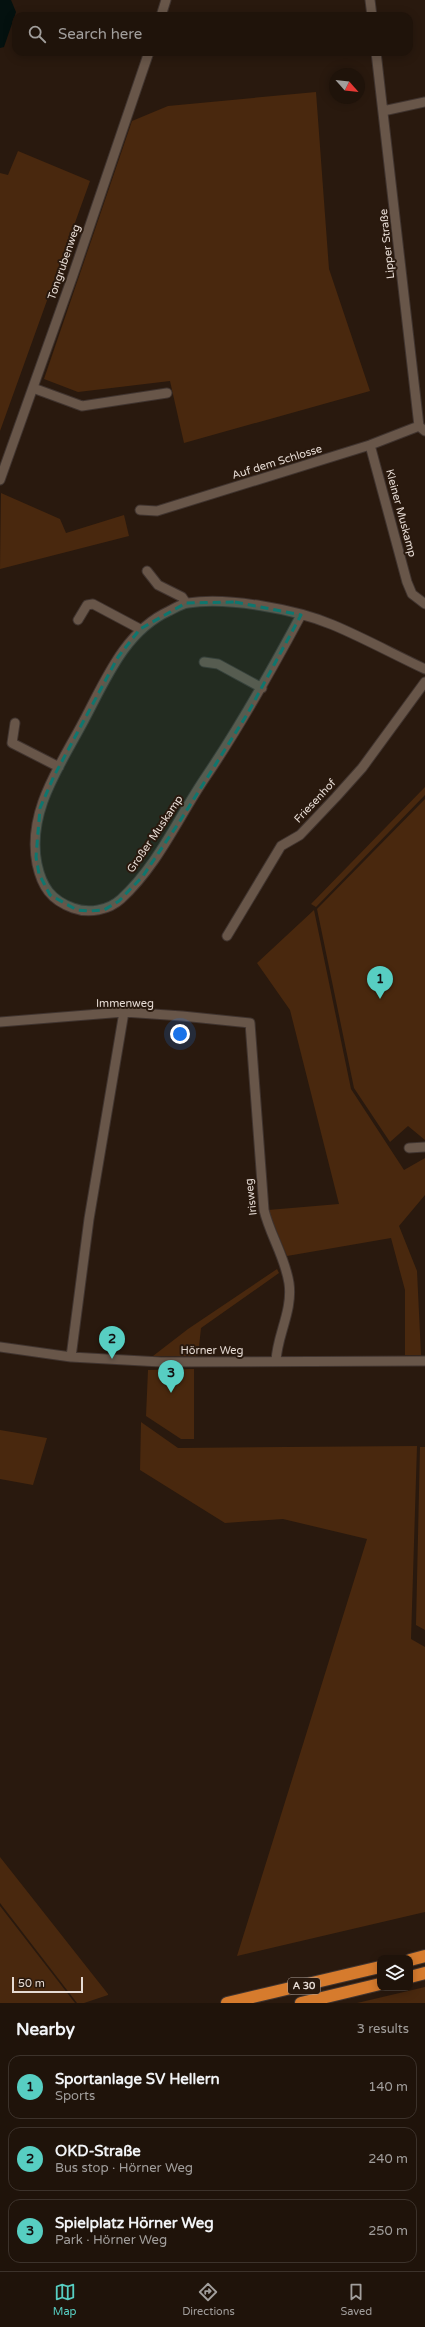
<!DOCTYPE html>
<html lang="en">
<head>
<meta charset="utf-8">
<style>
  body { margin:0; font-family:"Varela Round",sans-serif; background:#271c13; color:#f1f3f6 }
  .controls { position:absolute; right:12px; bottom:12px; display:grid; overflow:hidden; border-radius:8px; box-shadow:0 2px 10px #0003 }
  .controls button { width:36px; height:36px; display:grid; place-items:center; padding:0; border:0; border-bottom:1px solid #3c322b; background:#1f130a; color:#f1f3f6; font:20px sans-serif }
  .compass { position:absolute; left:329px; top:68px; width:36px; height:36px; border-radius:50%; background:#1f130a; box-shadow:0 2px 10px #0003; rotate:117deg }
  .scale { position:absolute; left:12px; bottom:10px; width:71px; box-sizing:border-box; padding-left:4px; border:2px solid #e6dbd4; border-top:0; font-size:11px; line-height:14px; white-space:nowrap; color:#e6dbd4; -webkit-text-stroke:3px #29190e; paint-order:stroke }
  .you { position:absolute; left:180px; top:1034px; width:14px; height:14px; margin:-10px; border:3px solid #fff; border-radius:50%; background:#1a73e8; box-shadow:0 0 0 6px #1a73e833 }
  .badge { display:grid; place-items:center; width:26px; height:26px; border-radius:50%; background:#57cec2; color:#111; font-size:13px; font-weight:700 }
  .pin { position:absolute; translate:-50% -33px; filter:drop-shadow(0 1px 2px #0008) }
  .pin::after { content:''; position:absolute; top:21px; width:14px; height:12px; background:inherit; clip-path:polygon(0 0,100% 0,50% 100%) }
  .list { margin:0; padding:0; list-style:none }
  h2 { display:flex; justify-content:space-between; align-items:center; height:52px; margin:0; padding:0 16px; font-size:17px }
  h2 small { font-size:13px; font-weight:400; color:#a19e9c }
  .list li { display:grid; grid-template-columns:26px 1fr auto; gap:12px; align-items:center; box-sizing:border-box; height:64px; margin:0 8px 8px; padding:0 8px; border:1px solid #3c322b; border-radius:12px }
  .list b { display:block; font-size:15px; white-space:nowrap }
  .list p { margin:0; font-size:13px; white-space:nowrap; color:#a19e9c }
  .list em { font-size:13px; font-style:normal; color:#a19e9c }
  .icon { flex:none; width:22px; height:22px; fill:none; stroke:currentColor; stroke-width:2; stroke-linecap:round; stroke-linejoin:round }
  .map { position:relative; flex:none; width:425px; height:2003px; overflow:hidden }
  .search { position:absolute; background:#1f130a; box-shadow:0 2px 10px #0003; left:12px; right:12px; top:12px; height:44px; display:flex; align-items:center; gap:10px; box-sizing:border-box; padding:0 14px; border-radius:12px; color:#a19e9c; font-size:15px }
  .sheet { height:268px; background:#1f130a }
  nav { display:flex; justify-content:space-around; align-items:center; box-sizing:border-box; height:56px; border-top:1px solid #3c322b; background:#1f130a; font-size:11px; color:#a19e9c }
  nav a { display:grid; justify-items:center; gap:2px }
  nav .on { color:#57cec2 }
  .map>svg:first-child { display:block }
  .green { fill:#49280e }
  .water { fill:#04110f }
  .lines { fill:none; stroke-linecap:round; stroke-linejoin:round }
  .minor-casing { stroke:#40342f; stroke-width:11 }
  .motorway-casing { stroke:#40342f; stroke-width:14 }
  .minor { stroke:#685649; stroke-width:9 }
  .motorway { stroke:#d67b2d; stroke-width:12 }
  .marked { fill:#0f766e; fill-opacity:0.2; stroke:#0f766e; stroke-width:3; stroke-dasharray:8 5; stroke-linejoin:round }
  .labels { text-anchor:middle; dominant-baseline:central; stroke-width:4; stroke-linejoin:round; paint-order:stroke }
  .shield { fill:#29190e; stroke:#ada199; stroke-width:1 }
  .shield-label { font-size:10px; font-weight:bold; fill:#e6dbd4 }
  .street-label { font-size:11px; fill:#e6dbd4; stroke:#29190e }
</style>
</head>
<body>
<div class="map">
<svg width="425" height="2003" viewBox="0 0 425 2003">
  <rect width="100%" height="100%" fill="#29190e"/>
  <path class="green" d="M316,92L329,269L370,391L184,443L170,381L78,392L44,379L132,121L168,106Z
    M18,151L90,181L0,431V173L8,175Z
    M1,493L60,519L66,533L124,515L129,536L0,569Z
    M425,787V795L316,907L311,904Z
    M425,799V1140L408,1126L390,1142L354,1088L317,909Z
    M314,910L351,1089L404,1170L425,1158V1195L399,1226L417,1271L421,1355H405V1290L391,1238L287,1256L268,1210L339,1204L290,1010L257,963Z
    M277,1269L279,1273L201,1328L198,1356H153L188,1329Z
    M194,1369V1439H181L146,1416L148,1370Z
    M141,1422L178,1448L417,1446L411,1639L425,1647V1912L237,1956L367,1539L283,1519L225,1523L140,1470Z
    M0,1430L47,1438L33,1485L0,1479Z
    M420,1447H425V1630L416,1625Z
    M0,1857L108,1994V1995L84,2003H77L0,1903Z
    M0,1906L75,2003H0Z
    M425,1987V2003H357Z"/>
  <path class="water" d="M0,0H11L16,12L4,47L0,48Z"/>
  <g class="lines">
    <defs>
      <path id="minor" d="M370,0L372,16
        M161,16L166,0
        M376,52L419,426L425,431
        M383,111L425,102
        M33,388L82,406L167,393
        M370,445L407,582L412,594L425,604
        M0,480L73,275L149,52
        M140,510L157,511L370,445L419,426
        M147,571L158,585L182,597L186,603
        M301,615C271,671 241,725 205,778C178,818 158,865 121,899C109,910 89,914 73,908C51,900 42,887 37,864C27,813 58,769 81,726C104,684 123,632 169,611C175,608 181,604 188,603C228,597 295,609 333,625C364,638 395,655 425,669
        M78,620L87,605L93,604L140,629
        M204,662L218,664L262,688
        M15,723L12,743L59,767
        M227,936L281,846L300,835L336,797L362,768L425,682
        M0,1022L124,1012L182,1016L250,1023L264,1210C270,1235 285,1257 289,1283C293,1311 277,1335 276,1361
        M409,1148L425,1147
        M0,1347L71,1357L161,1362L425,1361
        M71,1357L89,1219L124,1012"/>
      <path id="motorway" d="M410,1960L425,1956
        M410,1977L425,1973
        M227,2003L380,1967
        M301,2003L380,1984"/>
    </defs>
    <use href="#minor" class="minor-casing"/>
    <use href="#motorway" class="motorway-casing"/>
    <use href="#minor" class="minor"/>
    <use href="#motorway" class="motorway"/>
  </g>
  <path class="marked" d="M235,602L301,615L248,713L180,821L143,876L119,901L104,910L90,911L77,910L50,895L39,874L36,857L40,808L54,776L118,657L140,629L186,603Z"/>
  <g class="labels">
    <rect class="shield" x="288" y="1978" width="32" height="16" rx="3"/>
    <g class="shield-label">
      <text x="304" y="1986">A 30</text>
    </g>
    <g class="street-label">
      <text transform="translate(387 244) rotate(-96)">Lipper Straße</text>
      <text transform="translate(64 262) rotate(-71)">Tongrubenweg</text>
      <text transform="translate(277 462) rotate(-17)">Auf dem Schlosse</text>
      <text transform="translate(401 513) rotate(75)">Kleiner Muskamp</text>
      <text transform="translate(315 801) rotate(-47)">Friesenhof</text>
      <text transform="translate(155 834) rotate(-56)">Großer Muskamp</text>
      <text x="125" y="1003">Immenweg</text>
      <text transform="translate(251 1197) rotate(-97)">Irisweg</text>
      <text x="212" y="1350">Hörner Weg</text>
    </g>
  </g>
</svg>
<div class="controls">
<button><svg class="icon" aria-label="layers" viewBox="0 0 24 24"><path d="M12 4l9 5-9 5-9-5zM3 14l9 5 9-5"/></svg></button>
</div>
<svg class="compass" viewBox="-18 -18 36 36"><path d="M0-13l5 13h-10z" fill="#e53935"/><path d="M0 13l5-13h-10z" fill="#a19e9c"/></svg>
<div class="scale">50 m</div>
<div class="you"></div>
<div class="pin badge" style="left:380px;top:999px">1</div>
<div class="pin badge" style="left:112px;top:1359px">2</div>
<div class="pin badge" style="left:171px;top:1393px">3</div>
<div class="search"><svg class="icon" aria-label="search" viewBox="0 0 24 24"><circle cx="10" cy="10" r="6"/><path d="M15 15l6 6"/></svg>Search here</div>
</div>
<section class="sheet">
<h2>Nearby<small>3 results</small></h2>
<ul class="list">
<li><span class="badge">1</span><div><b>Sportanlage SV Hellern</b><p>Sports</p></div><em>140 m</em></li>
<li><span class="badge">2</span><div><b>OKD-Straße</b><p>Bus stop · Hörner Weg</p></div><em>240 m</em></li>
<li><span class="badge">3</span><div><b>Spielplatz Hörner Weg</b><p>Park · Hörner Weg</p></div><em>250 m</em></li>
</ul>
</section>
<nav>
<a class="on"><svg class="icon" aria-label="map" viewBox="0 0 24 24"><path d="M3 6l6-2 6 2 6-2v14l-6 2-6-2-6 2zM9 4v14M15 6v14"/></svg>Map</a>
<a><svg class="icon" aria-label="directions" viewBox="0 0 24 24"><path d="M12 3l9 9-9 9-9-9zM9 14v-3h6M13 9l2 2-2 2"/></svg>Directions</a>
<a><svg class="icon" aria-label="saved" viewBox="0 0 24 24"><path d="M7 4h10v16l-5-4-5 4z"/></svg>Saved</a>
</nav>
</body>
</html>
